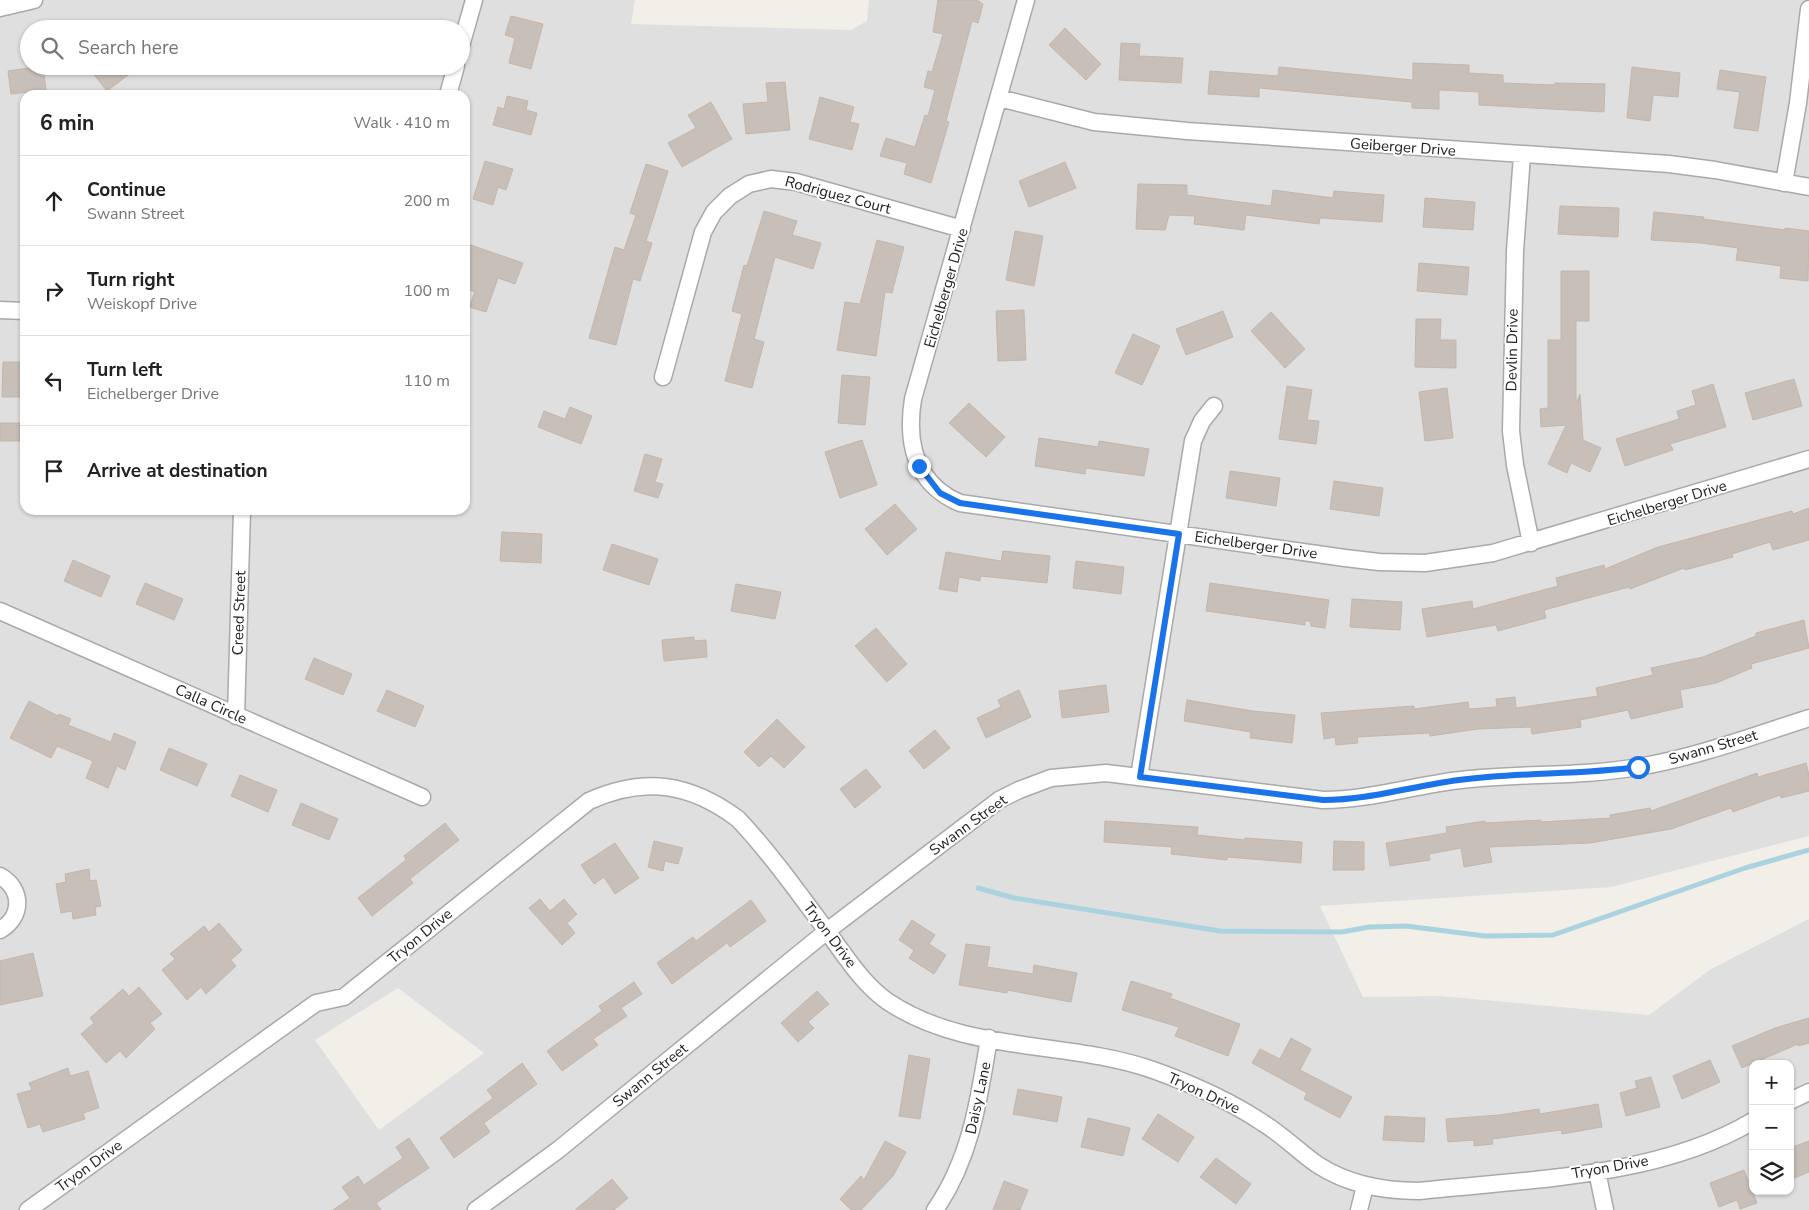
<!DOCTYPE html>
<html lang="en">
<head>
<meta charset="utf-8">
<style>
  body { margin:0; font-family:"Nunito Sans",sans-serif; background:#f6f6f6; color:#222 }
  .controls { position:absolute; right:15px; bottom:15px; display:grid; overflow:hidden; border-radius:10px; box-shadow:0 1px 4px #0004 }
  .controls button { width:45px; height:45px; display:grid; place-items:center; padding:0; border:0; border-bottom:1px solid #e0e0e0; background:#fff; color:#222; font:25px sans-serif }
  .stop { position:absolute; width:15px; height:15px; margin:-11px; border:4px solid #1a73e8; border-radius:50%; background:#fff }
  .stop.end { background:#1a73e8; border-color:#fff; box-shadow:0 1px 5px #0008 }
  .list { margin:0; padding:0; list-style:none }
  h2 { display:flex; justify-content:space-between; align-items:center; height:65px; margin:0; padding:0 20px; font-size:21px }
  h2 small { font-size:16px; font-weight:400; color:#767676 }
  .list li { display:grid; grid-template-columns:32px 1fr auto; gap:15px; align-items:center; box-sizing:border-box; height:90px; padding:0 20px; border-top:1px solid #e0e0e0 }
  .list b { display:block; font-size:19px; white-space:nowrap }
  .list p { margin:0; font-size:16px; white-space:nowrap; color:#767676 }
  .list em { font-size:16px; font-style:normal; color:#767676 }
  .icon { flex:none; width:28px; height:28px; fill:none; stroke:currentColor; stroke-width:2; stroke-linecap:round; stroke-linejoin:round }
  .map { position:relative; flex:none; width:1809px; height:1210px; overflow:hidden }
  .search { position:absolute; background:#fff; box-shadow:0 1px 4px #0004; left:20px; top:20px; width:450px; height:55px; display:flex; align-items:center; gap:12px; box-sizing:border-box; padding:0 18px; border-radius:28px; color:#767676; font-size:19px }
  .panel { position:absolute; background:#fff; box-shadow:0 1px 4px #0004; left:20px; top:90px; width:450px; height:425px; border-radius:15px }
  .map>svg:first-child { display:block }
  .residential { fill:#e0dfdf; fill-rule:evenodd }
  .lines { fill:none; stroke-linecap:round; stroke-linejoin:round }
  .stream { stroke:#aad3df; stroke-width:5 }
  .building { fill:#c7bfb8; stroke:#c4b6ab }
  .minor-casing { stroke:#a9a9a9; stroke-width:19 }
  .minor { stroke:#fff; stroke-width:16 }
  .route { stroke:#1a73e8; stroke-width:6 }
  .labels { text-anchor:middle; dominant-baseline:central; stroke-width:4; stroke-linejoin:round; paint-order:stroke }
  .street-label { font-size:15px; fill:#222; stroke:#fff }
</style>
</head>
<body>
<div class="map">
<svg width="1809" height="1210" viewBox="0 0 1809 1210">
  <rect width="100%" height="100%" fill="#f2efe9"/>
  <path class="residential" d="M0,0H635L631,24L851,30L867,21L869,0H1809V836L1611,887L1320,906L1363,997L1440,996L1649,1015L1711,969L1809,919V1210H0ZM29,29H461V66H29ZM25,95H465V510H25ZM398,988L484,1053L379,1130L315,1040ZM1753,1064H1790V1191H1753Z"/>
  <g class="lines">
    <path class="stream" d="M978,888L1014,898L1220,931L1342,932L1369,927L1406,926L1485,936L1553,935L1745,868L1809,850"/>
  </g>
  <path class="building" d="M938,0H977L983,4L978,23L972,21L946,121L949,122L931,183L904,174L907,163L880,156L886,138L915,147L925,115L928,116L935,90L924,87L928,71L932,72L943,34L933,32Z
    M511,16L543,24L531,69L509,63L515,38L505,35Z
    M1065,28L1101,64L1086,80L1049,45Z
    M1121,43L1140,44L1139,56L1183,58L1181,83L1119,80Z
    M1413,63L1469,65V73L1503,75V83L1555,85V83L1605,84L1604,112L1479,105V92L1439,90V109L1412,108V102L1259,88V97L1208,94L1210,71L1278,76L1279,67L1413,80Z
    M43,66L46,90L11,94L8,71Z
    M87,66H140L107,91Z
    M1632,67L1680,73L1678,97L1653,95L1650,121L1627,118Z
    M1720,70L1766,77L1758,131L1734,128L1740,92L1717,89Z
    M785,82L790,130L746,134L743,104L768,102L766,83Z
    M507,96L528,101L526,110L537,113L531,135L493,125L498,107L504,109Z
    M820,97L854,107L850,122L859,124L852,150L809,139Z
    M711,102L732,139L682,167L668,143L696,128L688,115Z
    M485,161L513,169L506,190L498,187L493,205L473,199Z
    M1065,162L1076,188L1029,207L1019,181Z
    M646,164L668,171L646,241L652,243L640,281L633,279L616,345L589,338L615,247L624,250L636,215L630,213Z
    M1138,184L1187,185V195L1271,206L1273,190L1333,198L1334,191L1384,195L1382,222L1320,218L1319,224L1246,215L1244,230L1194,224L1195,216L1169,215L1165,230L1136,229Z
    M1425,198L1475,202L1473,230L1423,227Z
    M1560,206L1619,208L1618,237L1558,234Z
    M764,211L797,221L792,235L821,243L813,269L775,257L754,339L764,342L752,388L725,381L742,314L732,311L744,265L747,266Z
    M1654,212L1704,217L1703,219L1785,230V228L1809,231L1808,281L1780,278L1781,266L1736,260L1738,248L1701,243L1651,240Z
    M1015,231L1043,236L1034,286L1006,280Z
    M877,240L904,247L892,293L885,292L876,356L837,350L845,302L860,304Z
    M465,243L523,263L515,284L498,278L486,312L469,307L475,292L465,288Z
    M1419,263L1469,267L1467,295L1417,291Z
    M1561,271H1589V321H1576V403L1580,394L1583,440L1601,448L1590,472L1571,463L1567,473L1548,464L1566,425L1541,427L1540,409L1548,408V340H1561Z
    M1024,310L1026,360L998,361L996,311Z
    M1223,311L1233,337L1186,355L1176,329Z
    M1271,312L1305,349L1285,368L1251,331Z
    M1416,319H1441L1440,340H1456V368L1415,367Z
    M1133,334L1160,346L1142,385L1115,373Z
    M3,362H25L24,397H2Z
    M842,375L870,377L865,425L838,423Z
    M1794,379L1802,406L1753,420L1745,393Z
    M1713,384L1726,427L1670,444L1673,450L1625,466L1616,439L1679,419L1677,411L1696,405L1692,391Z
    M1287,386L1312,390L1307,420L1319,421L1316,444L1279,439Z
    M1447,388L1453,438L1425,441L1419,392Z
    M969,403L1005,437L986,457L949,423Z
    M570,407L592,416L581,444L538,427L544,411L565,419Z
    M0,423H20V441H0Z
    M1039,438L1098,447L1099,441L1149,449L1144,476L1086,468L1085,474L1035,466Z
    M862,440L877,485L840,498L825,452Z
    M645,454L662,459L655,482L663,484L658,498L634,491Z
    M1230,471L1280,478L1276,506L1226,498Z
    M1334,481L1383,488L1379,516L1330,509Z
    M895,504L917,529L887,555L865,529Z
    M1809,508V540L1773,550L1770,542L1732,554L1733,557L1685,570L1684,568L1630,589L1629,587L1544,610L1546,618L1498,631L1496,625L1427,637L1422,609L1472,601L1473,609L1558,586L1556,578L1604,565L1605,569L1658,547L1792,511L1793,514Z
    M502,532L542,534L541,563L500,561Z
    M612,544L658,559L649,585L603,570Z
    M1003,551L1050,556L1047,583L981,576L980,581L959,577L957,592L939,589L946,552L1001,561Z
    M73,560L110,576L101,597L64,581Z
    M1076,561L1124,567L1121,594L1073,588Z
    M145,583L183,599L174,620L136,604Z
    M1210,583L1329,600L1325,628L1311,626L1310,621H1305V625L1206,611Z
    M736,584L781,592L775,619L731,611Z
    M1352,599L1402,602L1400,630L1350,627Z
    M1804,620L1809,648L1751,664L1752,668L1716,683L1680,690L1683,707L1631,719L1628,710L1580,720L1581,727L1532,734L1531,727L1478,729L1430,736V733L1357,737L1358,743L1336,745L1335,737L1324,739L1321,713L1414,706V709L1468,702L1469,709L1497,707L1496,699L1515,697L1516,708L1598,696L1596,688L1653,675L1651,668L1703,657L1756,636V633Z
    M876,628L907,664L887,682L855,646Z
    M694,637V641L706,640L707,657L664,661L662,640Z
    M314,658L352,674L343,695L305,679Z
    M1106,685L1109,712L1062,718L1059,691Z
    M387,690L424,706L415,727L377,711Z
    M1019,690L1031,717L986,738L977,718L1001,707L998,700Z
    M1187,700L1253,711L1295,715L1292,743L1250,738L1251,732L1184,721Z
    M29,701L58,716L59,714L71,719L68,725L111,742L114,733L136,742L125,770L117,766L108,788L86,778L93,761L57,746L51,758L10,738Z
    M777,719L805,747L784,768L771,756L759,767L744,752Z
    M935,730L950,748L924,769L909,751Z
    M169,748L207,764L197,786L160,770Z
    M1806,763L1809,775V791L1781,798L1780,795L1733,812L1731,808L1671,829L1590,843L1489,847L1492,862L1464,867L1461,848L1429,854L1430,860L1390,866L1386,843L1447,833L1446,827L1485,821V823L1541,820V822L1611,818L1610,815L1650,808L1651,811L1757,773L1758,777Z
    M866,769L881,787L855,808L840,789Z
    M240,775L277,790L268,812L231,796Z
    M301,803L338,819L329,840L292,825Z
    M1105,821L1198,827L1197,835L1245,840V838L1302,842L1301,863L1227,857V860L1171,854L1172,847L1104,842Z
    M445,823L459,840L410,879L413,883L372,916L358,898L406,860L404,856Z
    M654,841L683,848L678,864L665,861L663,871L648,867Z
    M1334,841L1364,842V870H1333Z
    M615,843L639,878L615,894L604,877L594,884L581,865Z
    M89,869L90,881L96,880L101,906L95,907L96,915L73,919L72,911L61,913L56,884L66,882L65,874Z
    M540,899L550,911L564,899L577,914L567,923L575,933L562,945L529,908Z
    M751,900L766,921L730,947L727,943L672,984L657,963L693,937L696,941Z
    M912,920L935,935L929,944L946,955L934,974L909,958L914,950L899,940Z
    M219,923L242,950L231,960L236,966L206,994L201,987L187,1000L162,970L175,959L170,954L204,926L209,932Z
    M966,944L990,947L987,967L1033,974L1034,965L1077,973L1071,1002L1007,990V993L959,985Z
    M33,953L43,996L0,1005V961Z
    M1131,981L1172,994L1170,998L1240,1024L1228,1056L1175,1036L1179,1027L1122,1010Z
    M634,982L642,994L621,1008L627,1016L593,1039L598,1045L562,1071L547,1051L602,1011L599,1006Z
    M139,987L162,1014L150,1023L155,1029L126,1058L120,1051L106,1063L81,1034L94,1023L90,1018L123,989L129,996Z
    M817,991L829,1004L808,1022L814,1028L798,1042L781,1023Z
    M1809,1018V1043L1798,1046V1044L1742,1068L1732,1046L1775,1028Z
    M1291,1038L1311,1049L1300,1070L1352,1097L1340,1118L1304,1099L1307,1093L1252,1063L1260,1049L1280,1059Z
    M909,1055L930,1059L920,1119L899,1116Z
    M1710,1060L1720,1082L1682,1099L1673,1076Z
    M522,1063L537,1084L484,1123L490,1132L454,1158L440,1138L493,1098L487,1090Z
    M68,1068L70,1076L88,1071L99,1108L83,1113L85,1119L43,1132L40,1124L28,1128L17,1094L32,1090L29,1083Z
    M1651,1077L1660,1107L1626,1116L1620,1093L1637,1088L1635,1081Z
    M1018,1089L1062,1097L1057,1122L1013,1114Z
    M1598,1104L1602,1127L1562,1134L1561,1130L1492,1139L1493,1144L1474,1146V1140L1448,1142L1446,1119L1499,1115L1539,1109L1540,1114Z
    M1158,1114L1194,1137L1178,1162L1142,1139Z
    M1385,1116L1425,1118L1424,1142L1383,1140Z
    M1088,1118L1130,1128L1123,1156L1081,1147Z
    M409,1138L429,1168L376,1203L381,1210H333L350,1198L342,1187L358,1176L364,1185L403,1158L396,1147Z
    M885,1141L906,1152L893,1176L861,1210H851L840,1199L861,1176L864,1180Z
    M1809,1141V1172L1790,1180V1148Z
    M1216,1158L1251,1184L1236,1204L1200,1177Z
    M1744,1170L1757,1203L1740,1209L1737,1200L1719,1207L1710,1183Z
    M612,1179L628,1198L614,1210H575Z
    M1004,1181L1028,1190L1020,1210H993Z"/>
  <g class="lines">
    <defs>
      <path id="minor" d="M1026,0L913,399C906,443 915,484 960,503L1345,558L1379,562L1425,563L1493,553L1809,459
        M0,8L34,0
        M461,46L474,0
        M448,95L456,66
        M999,98L1094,122L1187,131L1669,164L1715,170L1809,187
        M1522,155L1515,251L1511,431L1515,465L1531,543
        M1784,183L1798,103L1809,9
        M0,310L25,311
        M663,377L703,232L714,212L730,196L749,184L771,179L796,182L962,229
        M0,611L422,797
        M236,716L242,510
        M1139,777L1193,441L1202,421L1214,406
        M0,876C23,889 23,917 0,930
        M1790,1101L1809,1092
        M1597,1171L1605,1210
        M28,1210L316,1003L344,997L589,801C644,776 690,783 738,819C771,854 800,895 829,934C846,957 863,984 887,1001C965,1054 1067,1040 1153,1070C1192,1084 1229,1100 1263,1123C1283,1135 1299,1152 1318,1165C1349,1185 1383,1191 1419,1191C1527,1179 1657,1178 1753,1121
        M476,1210L558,1150L827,931L999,800L1019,790L1051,778L1106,773L1323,800C1370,800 1414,785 1461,780C1520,773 1580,777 1638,767C1697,757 1753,736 1809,718
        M935,1210C971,1158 979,1099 989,1038
        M1359,1210L1365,1186"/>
    </defs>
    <use href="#minor" class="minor-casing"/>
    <use href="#minor" class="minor"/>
  </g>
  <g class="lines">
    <path class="route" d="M919,466L940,493L960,503L1179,534L1140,777L1323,800C1369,800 1413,786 1459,780C1518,772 1579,775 1638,767"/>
  </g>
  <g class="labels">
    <g class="street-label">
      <text transform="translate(1403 147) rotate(4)">Geiberger Drive</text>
      <text transform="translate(838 195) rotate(15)">Rodriguez Court</text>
      <text transform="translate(946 288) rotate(-74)">Eichelberger Drive</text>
      <text transform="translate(1512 350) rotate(-89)">Devlin Drive</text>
      <text transform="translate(1667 503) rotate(-17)">Eichelberger Drive</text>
      <text transform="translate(1256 545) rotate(8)">Eichelberger Drive</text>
      <text transform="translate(239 613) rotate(-88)">Creed Street</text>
      <text transform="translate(211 704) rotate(24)">Calla Circle</text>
      <text transform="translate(1713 747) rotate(-16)">Swann Street</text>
      <text transform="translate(968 825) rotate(-36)">Swann Street</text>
      <text transform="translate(830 935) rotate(53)">Tryon Drive</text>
      <text transform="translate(420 936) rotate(-39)">Tryon Drive</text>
      <text transform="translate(650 1075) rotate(-39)">Swann Street</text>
      <text transform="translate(1204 1093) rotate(25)">Tryon Drive</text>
      <text transform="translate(978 1098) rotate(-78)">Daisy Lane</text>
      <text transform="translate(89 1166) rotate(-36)">Tryon Drive</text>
      <text transform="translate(1610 1167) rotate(-10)">Tryon Drive</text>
    </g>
  </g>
</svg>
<div class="controls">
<button>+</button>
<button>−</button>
<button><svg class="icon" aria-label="layers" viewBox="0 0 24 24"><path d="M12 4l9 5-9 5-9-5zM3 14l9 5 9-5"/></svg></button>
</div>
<div class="stop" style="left:1638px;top:767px"></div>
<div class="stop end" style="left:919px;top:466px"></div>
<div class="search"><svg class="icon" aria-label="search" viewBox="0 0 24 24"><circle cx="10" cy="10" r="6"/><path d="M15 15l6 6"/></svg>Search here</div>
<section class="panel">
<h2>6 min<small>Walk · 410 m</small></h2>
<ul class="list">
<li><svg class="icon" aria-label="ahead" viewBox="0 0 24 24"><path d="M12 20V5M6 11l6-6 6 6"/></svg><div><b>Continue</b><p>Swann Street</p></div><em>200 m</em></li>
<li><svg class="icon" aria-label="right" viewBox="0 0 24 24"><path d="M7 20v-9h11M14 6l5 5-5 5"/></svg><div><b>Turn right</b><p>Weiskopf Drive</p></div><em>100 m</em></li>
<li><svg class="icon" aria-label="left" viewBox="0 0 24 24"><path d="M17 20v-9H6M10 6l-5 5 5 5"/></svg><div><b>Turn left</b><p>Eichelberger Drive</p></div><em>110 m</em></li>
<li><svg class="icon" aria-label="arrive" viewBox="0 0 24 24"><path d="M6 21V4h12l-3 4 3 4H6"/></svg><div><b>Arrive at destination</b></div></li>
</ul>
</section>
</div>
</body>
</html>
